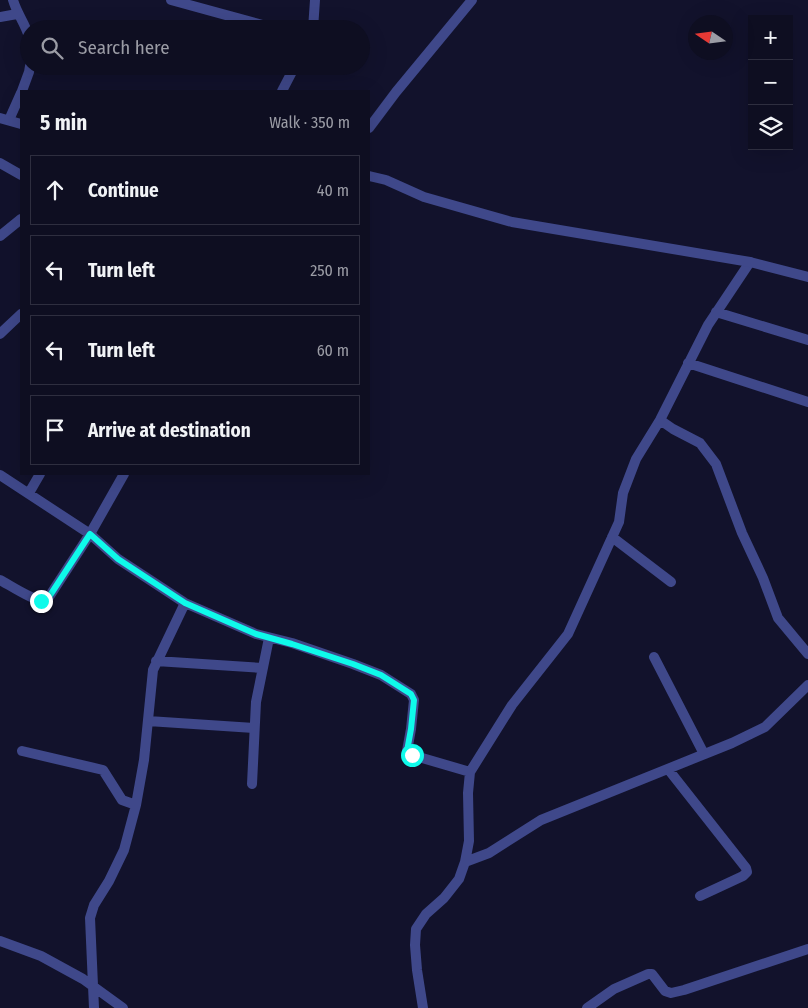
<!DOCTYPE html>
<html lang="en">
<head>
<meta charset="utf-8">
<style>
  body { margin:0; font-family:"Fira Sans Condensed",sans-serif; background:#1c1c2e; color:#f1f3f6 }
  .controls { position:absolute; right:15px; top:15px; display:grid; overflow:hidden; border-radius:0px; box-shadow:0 5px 20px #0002 }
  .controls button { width:45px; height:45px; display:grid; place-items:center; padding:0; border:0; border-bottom:1px solid #2e2e3f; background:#0e0e21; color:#f1f3f6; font:25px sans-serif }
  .compass { position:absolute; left:688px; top:15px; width:45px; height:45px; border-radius:50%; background:#0e0e21; box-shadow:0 5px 20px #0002; rotate:283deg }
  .stop { position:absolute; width:15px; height:15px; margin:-11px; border:4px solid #0ffaea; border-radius:50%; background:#fff }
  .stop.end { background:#0ffaea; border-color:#fff; box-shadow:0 1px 5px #0008 }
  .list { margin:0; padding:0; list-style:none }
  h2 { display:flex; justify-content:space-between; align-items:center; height:65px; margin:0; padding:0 20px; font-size:21px }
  h2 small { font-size:16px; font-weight:400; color:#9b9ca5 }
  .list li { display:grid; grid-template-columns:32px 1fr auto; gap:15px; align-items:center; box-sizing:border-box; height:70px; margin:0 10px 10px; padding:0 10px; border:1px solid #2e2e3f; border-radius:0px }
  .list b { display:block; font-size:19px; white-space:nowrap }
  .list em { font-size:16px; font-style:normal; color:#9b9ca5 }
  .icon { flex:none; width:28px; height:28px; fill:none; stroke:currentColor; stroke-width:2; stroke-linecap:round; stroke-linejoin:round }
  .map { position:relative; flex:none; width:808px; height:1008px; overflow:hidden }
  .search { position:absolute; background:#0e0e21; box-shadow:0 5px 20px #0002; left:20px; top:20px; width:350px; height:55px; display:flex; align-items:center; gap:12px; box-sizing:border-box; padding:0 18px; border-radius:28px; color:#9b9ca5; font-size:19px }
  .panel { position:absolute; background:#0e0e21; box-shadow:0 5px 20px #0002; left:20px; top:90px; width:350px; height:385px; border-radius:0px }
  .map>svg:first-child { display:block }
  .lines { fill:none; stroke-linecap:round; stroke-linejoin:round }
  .minor { stroke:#3f488a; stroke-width:10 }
  .tertiary { stroke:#3f488a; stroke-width:10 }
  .route { stroke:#0ffaea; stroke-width:6 }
</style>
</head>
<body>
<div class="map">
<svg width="808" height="1008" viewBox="0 0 808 1008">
  <rect width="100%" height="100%" fill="#12122c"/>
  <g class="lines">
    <path class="minor" d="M13,0C17,14 25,23 29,37
      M171,0L277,29
      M0,17L17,14
      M313,29L315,0
      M22,91L29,72L30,66
      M282,91L295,66
      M9,120L21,93
      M369,128L396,92L472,0
      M0,163L21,175
      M0,236L21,219
      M716,312L808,340
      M0,334L21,314
      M688,363L808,402
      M660,420L673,429L700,443L716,464L742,533L763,578L778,618L808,654
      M0,475L90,534L118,559L185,603L256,634L292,643L353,664L381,675L411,694L414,700L411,729L407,751L412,755L470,772
      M29,493L40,474
      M612,537L671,582
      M0,580C10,585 37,604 47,600L90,534L124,474
      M654,657L704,754
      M156,661L263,668
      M148,721L254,728
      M22,751L103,770L122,800L136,805
      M668,769L746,868L747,872L743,876L700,896
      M252,784L256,702L269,638
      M465,862L489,853L541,820L732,743L765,727L808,685
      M0,941L41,956L83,979L123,1008
      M94,1008L90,918L94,905L109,881L124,850L136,805L144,760L153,670L185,603
      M423,1008L417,970L415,945L416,929L426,914L444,898L459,879L465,862L469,841L468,793L470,772L512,705L568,634L619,522L623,493L636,459L660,420L708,325L750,262
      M587,1008L614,989L648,974H652L665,991L671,993L684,990L808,949"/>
    <path class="tertiary" d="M0,118L21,124
      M369,176L386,180L424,197L512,222L750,262L808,277"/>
  </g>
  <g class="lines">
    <path class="route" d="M41,601L47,600L90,534L118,559L185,603L256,634L292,644L353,664L381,675L411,694L414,700L411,729L407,751L412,755"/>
  </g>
</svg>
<div class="controls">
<button>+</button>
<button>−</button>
<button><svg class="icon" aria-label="layers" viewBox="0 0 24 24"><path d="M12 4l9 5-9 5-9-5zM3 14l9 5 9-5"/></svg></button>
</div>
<svg class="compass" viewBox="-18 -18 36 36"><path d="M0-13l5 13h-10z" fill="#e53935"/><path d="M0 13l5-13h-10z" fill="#9b9ca5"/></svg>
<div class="stop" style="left:412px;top:755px"></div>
<div class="stop end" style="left:41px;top:601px"></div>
<div class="search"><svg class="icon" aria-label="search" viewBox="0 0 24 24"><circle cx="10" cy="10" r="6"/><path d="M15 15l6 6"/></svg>Search here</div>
<section class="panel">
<h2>5 min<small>Walk · 350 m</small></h2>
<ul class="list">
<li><svg class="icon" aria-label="ahead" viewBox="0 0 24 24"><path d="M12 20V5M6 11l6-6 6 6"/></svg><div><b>Continue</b></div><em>40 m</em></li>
<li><svg class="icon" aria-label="left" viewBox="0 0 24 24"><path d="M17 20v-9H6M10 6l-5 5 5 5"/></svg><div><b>Turn left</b></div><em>250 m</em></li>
<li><svg class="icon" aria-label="left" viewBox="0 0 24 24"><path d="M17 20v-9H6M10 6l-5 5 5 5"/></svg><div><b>Turn left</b></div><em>60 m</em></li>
<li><svg class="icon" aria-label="arrive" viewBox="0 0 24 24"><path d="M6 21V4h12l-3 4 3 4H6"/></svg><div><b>Arrive at destination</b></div></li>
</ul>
</section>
</div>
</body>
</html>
